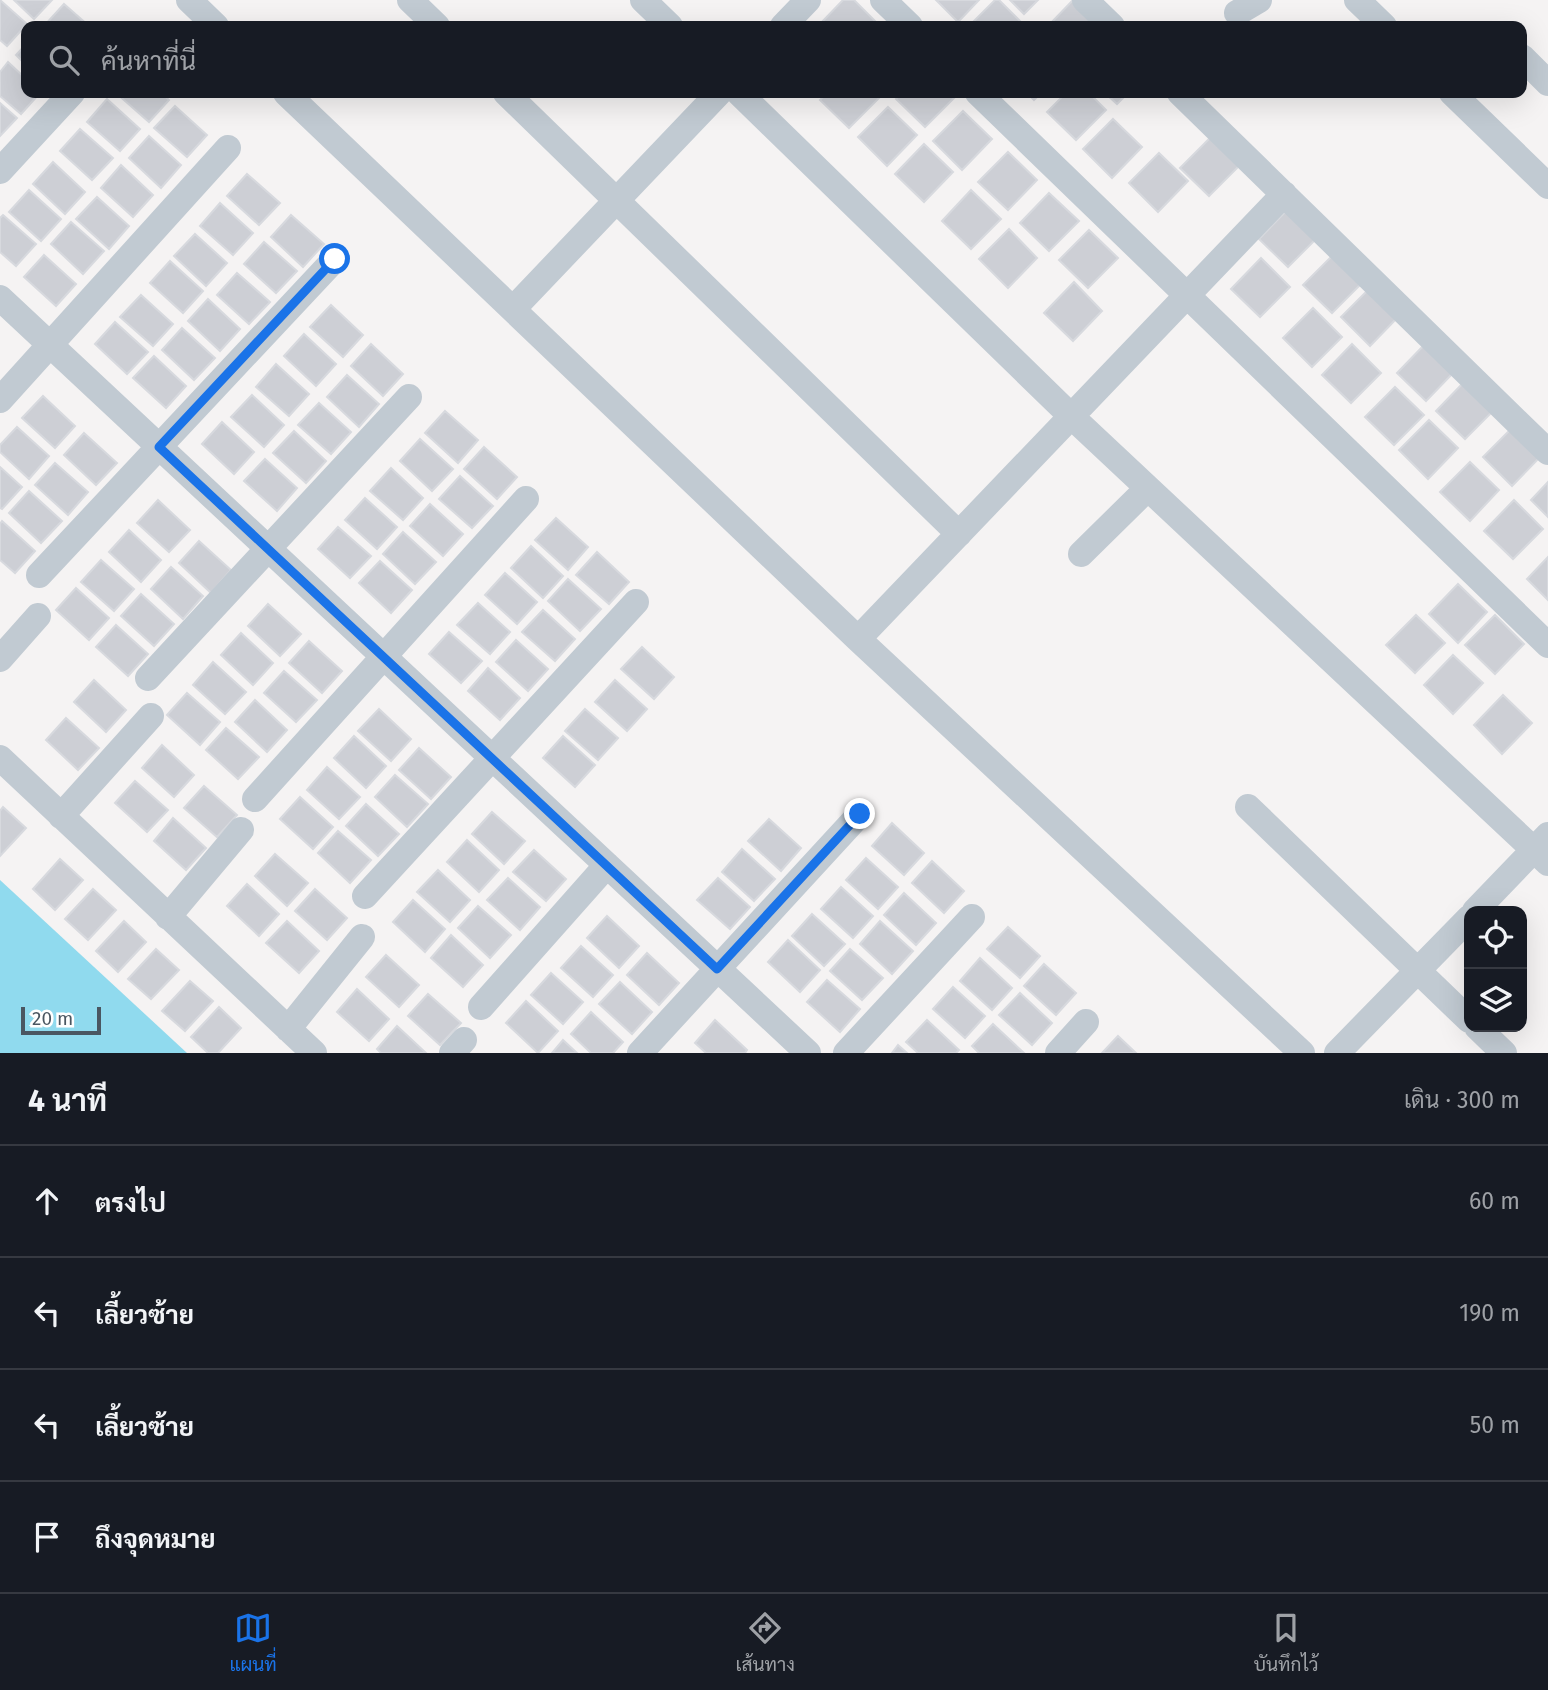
<!DOCTYPE html>
<html lang="th">
<head>
<meta charset="utf-8">
<style>
  body { margin:0; font-family:"Fira Sans",Sarabun,sans-serif; background:#242831; color:#f1f3f6 }
  .controls { position:absolute; right:21px; bottom:21px; display:grid; overflow:hidden; border-radius:14px; box-shadow:0 7px 28px #0002 }
  .controls button { width:63px; height:63px; display:grid; place-items:center; padding:0; border:0; border-bottom:2px solid #363941; background:#171b24; color:#f1f3f6; font:35px sans-serif }
  .scale { position:absolute; left:21px; bottom:18px; width:80px; box-sizing:border-box; padding-left:7px; border:4px solid #4a5661; border-top:0; font-size:19px; line-height:24px; white-space:nowrap; color:#4a5661; -webkit-text-stroke:5px #fff; paint-order:stroke }
  .stop { position:absolute; width:21px; height:21px; margin:-16px; border:5px solid #1a73e8; border-radius:50%; background:#fff }
  .stop.end { background:#1a73e8; border-color:#fff; box-shadow:0 2px 7px #0008 }
  .list { margin:0; padding:0; list-style:none }
  h2 { display:flex; justify-content:space-between; align-items:center; height:91px; margin:0; padding:0 28px; font-size:30px }
  h2 small { font-size:23px; font-weight:400; color:#9ea1a6 }
  .list li { display:grid; grid-template-columns:46px 1fr auto; gap:21px; align-items:center; box-sizing:border-box; height:112px; padding:0 28px; border-top:2px solid #363941 }
  .list b { display:block; font-size:26px; white-space:nowrap }
  .list em { font-size:23px; font-style:normal; color:#9ea1a6 }
  .icon { flex:none; width:38px; height:38px; fill:none; stroke:currentColor; stroke-width:2; stroke-linecap:round; stroke-linejoin:round }
  .map { position:relative; flex:none; width:1548px; height:1053px; overflow:hidden }
  .search { position:absolute; background:#171b24; box-shadow:0 7px 28px #0002; left:21px; right:21px; top:21px; height:77px; display:flex; align-items:center; gap:18px; box-sizing:border-box; padding:0 24px; border-radius:14px; color:#9ea1a6; font-size:26px }
  .sheet { height:539px; background:#171b24 }
  nav { display:flex; justify-content:space-around; align-items:center; box-sizing:border-box; height:98px; border-top:2px solid #363941; background:#171b24; font-size:19px; color:#9ea1a6 }
  nav a { display:grid; justify-items:center; gap:4px }
  nav .on { color:#1a73e8 }
  .map>svg:first-child { display:block }
  .water { fill:#90daee }
  .building { fill:#cdcfd5; stroke:#d7d9de; stroke-width:2 }
  .lines { fill:none; stroke-linecap:round; stroke-linejoin:round }
  .minor { stroke:#c1cad2; stroke-width:26 }
  .route { stroke:#1a73e8; stroke-width:9 }
</style>
</head>
<body>
<div class="map">
<svg width="1548" height="1053" viewBox="0 0 1548 1053">
  <rect width="100%" height="100%" fill="#f5f3f3"/>
  <path class="water" d="M0,880L187,1053H0Z"/>
  <path class="building" d="M0,0L27,24L7,46L0,40Z
    M14,0H52L34,19Z
    M843,0H854L877,23L874,26H820L819,25Z
    M936,0H979L958,22Z
    M995,0H999L1025,26H969Z
    M1010,0H1038L1024,14Z
    M1073,0L1102,26H1048Z
    M64,4L89,26H44Z
    M26,44V65L16,55Z
    M8,62L26,79V93H40L21,114L0,96V72Z
    M116,93H161L169,100L149,122Z
    M827,93H874L879,98L849,128L820,100Z
    M902,93H950L955,97L925,127L896,99Z
    M1027,93H1041L1034,100Z
    M1066,93H1089L1106,110L1076,140L1047,112Z
    M1105,93H1128L1117,104Z
    M107,99L140,129L120,151L87,122Z
    M0,103L17,118L0,136Z
    M175,106L207,135L187,157L154,128Z
    M888,107L917,135L887,166L858,137Z
    M963,111L992,139L962,170L933,141Z
    M1113,119L1142,147L1112,178L1083,149Z
    M80,129L113,158L92,180L60,151Z
    M149,136L181,165L161,188L129,158Z
    M1210,138L1239,166L1209,196L1180,168Z
    M924,144L953,172L924,202L895,174Z
    M1008,152L1037,180L1008,210L978,182Z
    M1159,153L1188,181L1158,212L1129,183Z
    M53,162L85,192L65,214L33,184Z
    M121,165L153,195L133,217L101,188Z
    M247,174L280,203L259,225L227,196Z
    M29,190L61,219L41,241L9,212Z
    M971,190L1001,219L971,249L942,221Z
    M1049,193L1079,221L1049,251L1020,223Z
    M97,197L129,226L109,249L76,219Z
    M220,203L253,233L233,255L200,226Z
    M1289,208L1318,237L1288,267L1259,239Z
    M3,215L36,244L16,266L0,252V218Z
    M291,215L324,244L303,267L271,237Z
    M71,222L104,251L83,274L51,244Z
    M1009,229L1037,258L1008,288L979,259Z
    M1089,230L1118,258L1088,288L1059,260Z
    M195,234L227,263L206,286L174,256Z
    M264,242L297,271L276,293L244,264Z
    M44,255L76,284L56,306L24,277Z
    M1333,255L1362,283L1332,313L1303,285Z
    M1261,258L1290,287L1260,317L1231,289Z
    M170,261L203,291L183,313L150,283Z
    M237,273L270,302L249,324L217,295Z
    M1074,282L1102,311L1073,341L1044,313Z
    M1371,287L1400,315L1370,346L1341,317Z
    M141,295L173,324L153,346L120,317Z
    M208,299L240,329L220,351L188,321Z
    M331,305L363,335L343,357L310,327Z
    M1313,308L1342,337L1312,367L1283,338Z
    M115,322L148,352L127,374L95,344Z
    M182,328L215,358L194,380L162,350Z
    M304,334L336,364L316,386L284,356Z
    M1427,342L1455,371L1426,401L1397,373Z
    M371,344L403,374L383,396L351,366Z
    M1352,344L1381,373L1351,403L1322,375Z
    M154,356L186,386L166,408L133,378Z
    M276,364L309,394L289,416L256,387Z
    M347,375L379,404L359,427L327,397Z
    M1466,380L1495,409L1465,439L1436,411Z
    M1395,387L1424,415L1394,445L1365,417Z
    M252,395L284,425L264,447L231,417Z
    M43,396L75,426L55,448L22,418Z
    M319,403L351,432L331,454L298,425Z
    M445,411L478,440L458,463L425,433Z
    M1429,420L1458,448L1428,479L1399,450Z
    M222,422L254,452L234,474L202,444Z
    M17,427L49,456L29,479L0,452V445Z
    M1513,427L1542,455L1512,486L1483,457Z
    M294,431L326,461L306,483L273,453Z
    M84,433L117,463L96,485L64,455Z
    M420,439L453,469L432,491L400,461Z
    M484,447L517,477L497,499L464,469Z
    M265,459L297,488L277,511L244,481Z
    M1470,462L1499,490L1470,521L1440,492Z
    M55,463L88,492L68,515L35,485Z
    M0,467L22,487L2,509L0,508Z
    M391,468L423,498L403,520L370,491Z
    M460,476L493,506L472,528L439,499Z
    M1548,482V517L1531,500Z
    M29,491L62,521L41,543L9,513Z
    M365,498L397,527L377,549L345,520Z
    M158,500L190,530L169,552L137,523Z
    M1514,500L1543,529L1513,559L1484,531Z
    M430,504L463,534L443,556L410,526Z
    M556,518L588,547L568,570L535,540Z
    M2,521L35,551L15,573L0,560V524Z
    M338,527L371,556L350,578L318,549Z
    M129,530L161,560L141,582L109,552Z
    M403,532L436,562L415,584L383,554Z
    M199,541L231,570L211,593L179,563Z
    M531,546L563,576L543,598L511,568Z
    M597,552L629,582L609,604L576,575Z
    M1548,557V600L1527,579Z
    M101,560L134,589L114,611L81,582Z
    M380,561L412,590L391,613L359,583Z
    M171,567L203,596L183,619L151,589Z
    M505,573L537,602L517,624L485,595Z
    M568,579L601,609L580,631L548,601Z
    M1458,584L1487,612L1458,643L1429,614Z
    M76,588L109,618L89,640L56,610Z
    M141,594L174,624L154,646L121,616Z
    M478,603L510,632L490,654L457,625Z
    M268,604L301,634L280,656L248,626Z
    M543,610L575,639L555,661L522,632Z
    M1416,615L1445,643L1415,673L1386,645Z
    M1495,615L1524,644L1495,674L1465,645Z
    M116,625L148,654L128,676L96,647Z
    M449,632L482,661L461,683L429,654Z
    M241,633L273,663L253,685L221,655Z
    M516,640L548,669L528,691L496,662Z
    M309,641L342,671L322,693L289,663Z
    M642,647L674,677L654,699L621,669Z
    M1453,655L1483,683L1453,714L1424,685Z
    M213,662L246,692L225,714L193,685Z
    M488,668L520,698L500,720L468,691Z
    M284,671L317,700L296,722L264,693Z
    M94,680L126,710L106,732L74,702Z
    M615,680L647,709L627,731L595,702Z
    M187,693L220,722L200,745L167,715Z
    M1503,695L1532,723L1502,754L1474,725Z
    M255,700L287,730L267,752L235,722Z
    M379,709L411,739L391,761L358,731Z
    M585,709L618,738L598,760L565,731Z
    M66,718L99,748L78,770L46,740Z
    M226,728L259,757L238,779L206,750Z
    M354,736L386,766L366,788L334,758Z
    M563,736L595,765L575,787L543,758Z
    M162,745L194,775L174,797L142,768Z
    M419,748L451,777L431,799L399,770Z
    M327,767L360,797L339,819L307,790Z
    M395,775L428,804L407,827L375,797Z
    M135,781L168,810L147,832L115,803Z
    M204,786L237,815L217,837L184,808Z
    M300,797L333,827L313,849L280,819Z
    M366,804L399,834L378,856L346,826Z
    M3,807L26,828L0,856V811Z
    M492,812L525,841L504,864L472,834Z
    M173,818L206,848L186,870L154,841Z
    M769,819L801,848L781,871L748,841Z
    M892,823L924,853L904,875L872,846Z
    M338,831L371,860L350,883L318,853Z
    M467,840L499,870L479,892L447,862Z
    M742,849L775,879L754,901L722,872Z
    M534,850L566,879L546,901L513,872Z
    M275,854L308,883L287,906L255,876Z
    M866,858L898,887L878,909L846,880Z
    M60,859L83,880L55,910L33,889Z
    M932,861L964,891L944,913L912,883Z
    M438,870L470,900L450,922L417,892Z
    M508,878L540,907L520,930L487,900Z
    M718,878L750,907L730,929L697,900Z
    M247,884L279,914L259,936L227,906Z
    M841,887L873,916L853,938L821,909Z
    M93,889L116,910L88,940L65,919Z
    M315,889L347,918L327,940L295,911Z
    M904,893L936,923L916,945L884,915Z
    M413,900L445,929L425,952L393,922Z
    M478,906L511,935L490,958L458,928Z
    M812,914L845,944L824,966L792,936Z
    M607,916L639,946L619,968L587,938Z
    M124,921L146,942L118,972L96,951Z
    M287,921L319,951L299,973L266,943Z
    M880,921L913,951L892,974L860,944Z
    M1008,927L1040,956L1020,978L987,949Z
    M451,935L483,965L463,987L431,958Z
    M788,940L820,970L800,992L768,962Z
    M581,946L613,975L593,997L561,968Z
    M156,949L179,970L151,999L128,979Z
    M850,949L883,978L862,1000L830,971Z
    M647,953L679,983L659,1005L627,975Z
    M386,955L419,985L399,1007L366,977Z
    M980,958L1012,988L992,1010L960,981Z
    M1044,964L1076,993L1056,1015L1024,986Z
    M551,973L583,1002L563,1024L531,995Z
    M827,980L860,1009L840,1032L807,1002Z
    M190,981L213,1001L185,1031L162,1011Z
    M620,982L652,1012L632,1034L599,1004Z
    M953,987L985,1016L965,1038L933,1009Z
    M357,989L389,1019L369,1041L337,1012Z
    M1020,993L1052,1023L1032,1045L999,1015Z
    M428,994L461,1023L440,1045L408,1016Z
    M526,1001L558,1031L538,1053L506,1023Z
    M219,1007L241,1028L218,1053H208L191,1037Z
    M591,1012L623,1042L613,1053H591L571,1034Z
    M715,1020L747,1050L745,1053H706L695,1043Z
    M927,1020L959,1050L956,1053H918L906,1042Z
    M993,1024L1024,1053H979L972,1046Z
    M397,1026L426,1053H381L377,1049Z
    M1118,1036L1136,1053H1102Z
    M563,1040L577,1053H552Z
    M898,1045L907,1053H892Z"/>
  <g class="lines">
    <path class="minor" d="M189,0L216,26
      M410,0L437,26
      M643,0L670,26
      M883,0L910,26
      M1085,0L1112,26
      M1357,0L1384,26
      M1237,13L1259,0
      M783,26L808,0
      M1522,57L1548,83
      M286,93L858,639L1302,1053
      M506,93L959,534
      M739,93L1071,416L1548,863
      M978,93L1548,645
      M1180,93L1548,452
      M1452,93L1548,186
      M0,171L72,93
      M0,298L808,1053
      M513,309L719,93
      M0,400L228,148
      M1081,554L1148,488
      M39,575L335,259
      M858,639L1284,194
      M0,659L38,616
      M148,678L409,397
      M0,758L314,1053
      M255,799L526,499
      M1248,807L1469,1020
      M61,816L151,716
      M365,896L636,602
      M1475,911L1548,835
      M168,917L241,830
      M481,1007L607,865
      M1477,1027L1504,1053
      M288,1029L362,937
      M452,1053L464,1040
      M640,1053L860,814
      M846,1053L972,917
      M1058,1053L1086,1022
      M1337,1053L1469,918"/>
  </g>
  <g class="lines">
    <path class="route" d="M335,259L159,447L717,969L860,814"/>
  </g>
</svg>
<div class="controls">
<button><svg class="icon" aria-label="locate" viewBox="0 0 24 24"><circle cx="12" cy="12" r="6"/><path d="M12 2v4M12 18v4M2 12h4M18 12h4"/></svg></button>
<button><svg class="icon" aria-label="layers" viewBox="0 0 24 24"><path d="M12 4l9 5-9 5-9-5zM3 14l9 5 9-5"/></svg></button>
</div>
<div class="scale">20 m</div>
<div class="stop" style="left:335px;top:259px"></div>
<div class="stop end" style="left:860px;top:814px"></div>
<div class="search"><svg class="icon" aria-label="search" viewBox="0 0 24 24"><circle cx="10" cy="10" r="6"/><path d="M15 15l6 6"/></svg>ค้นหาที่นี่</div>
</div>
<section class="sheet">
<h2>4 นาที<small>เดิน · 300 m</small></h2>
<ul class="list">
<li><svg class="icon" aria-label="ahead" viewBox="0 0 24 24"><path d="M12 20V5M6 11l6-6 6 6"/></svg><div><b>ตรงไป</b></div><em>60 m</em></li>
<li><svg class="icon" aria-label="left" viewBox="0 0 24 24"><path d="M17 20v-9H6M10 6l-5 5 5 5"/></svg><div><b>เลี้ยวซ้าย</b></div><em>190 m</em></li>
<li><svg class="icon" aria-label="left" viewBox="0 0 24 24"><path d="M17 20v-9H6M10 6l-5 5 5 5"/></svg><div><b>เลี้ยวซ้าย</b></div><em>50 m</em></li>
<li><svg class="icon" aria-label="arrive" viewBox="0 0 24 24"><path d="M6 21V4h12l-3 4 3 4H6"/></svg><div><b>ถึงจุดหมาย</b></div></li>
</ul>
</section>
<nav>
<a class="on"><svg class="icon" aria-label="map" viewBox="0 0 24 24"><path d="M3 6l6-2 6 2 6-2v14l-6 2-6-2-6 2zM9 4v14M15 6v14"/></svg>แผนที่</a>
<a><svg class="icon" aria-label="directions" viewBox="0 0 24 24"><path d="M12 3l9 9-9 9-9-9zM9 14v-3h6M13 9l2 2-2 2"/></svg>เส้นทาง</a>
<a><svg class="icon" aria-label="saved" viewBox="0 0 24 24"><path d="M7 4h10v16l-5-4-5 4z"/></svg>บันทึกไว้</a>
</nav>
</body>
</html>
